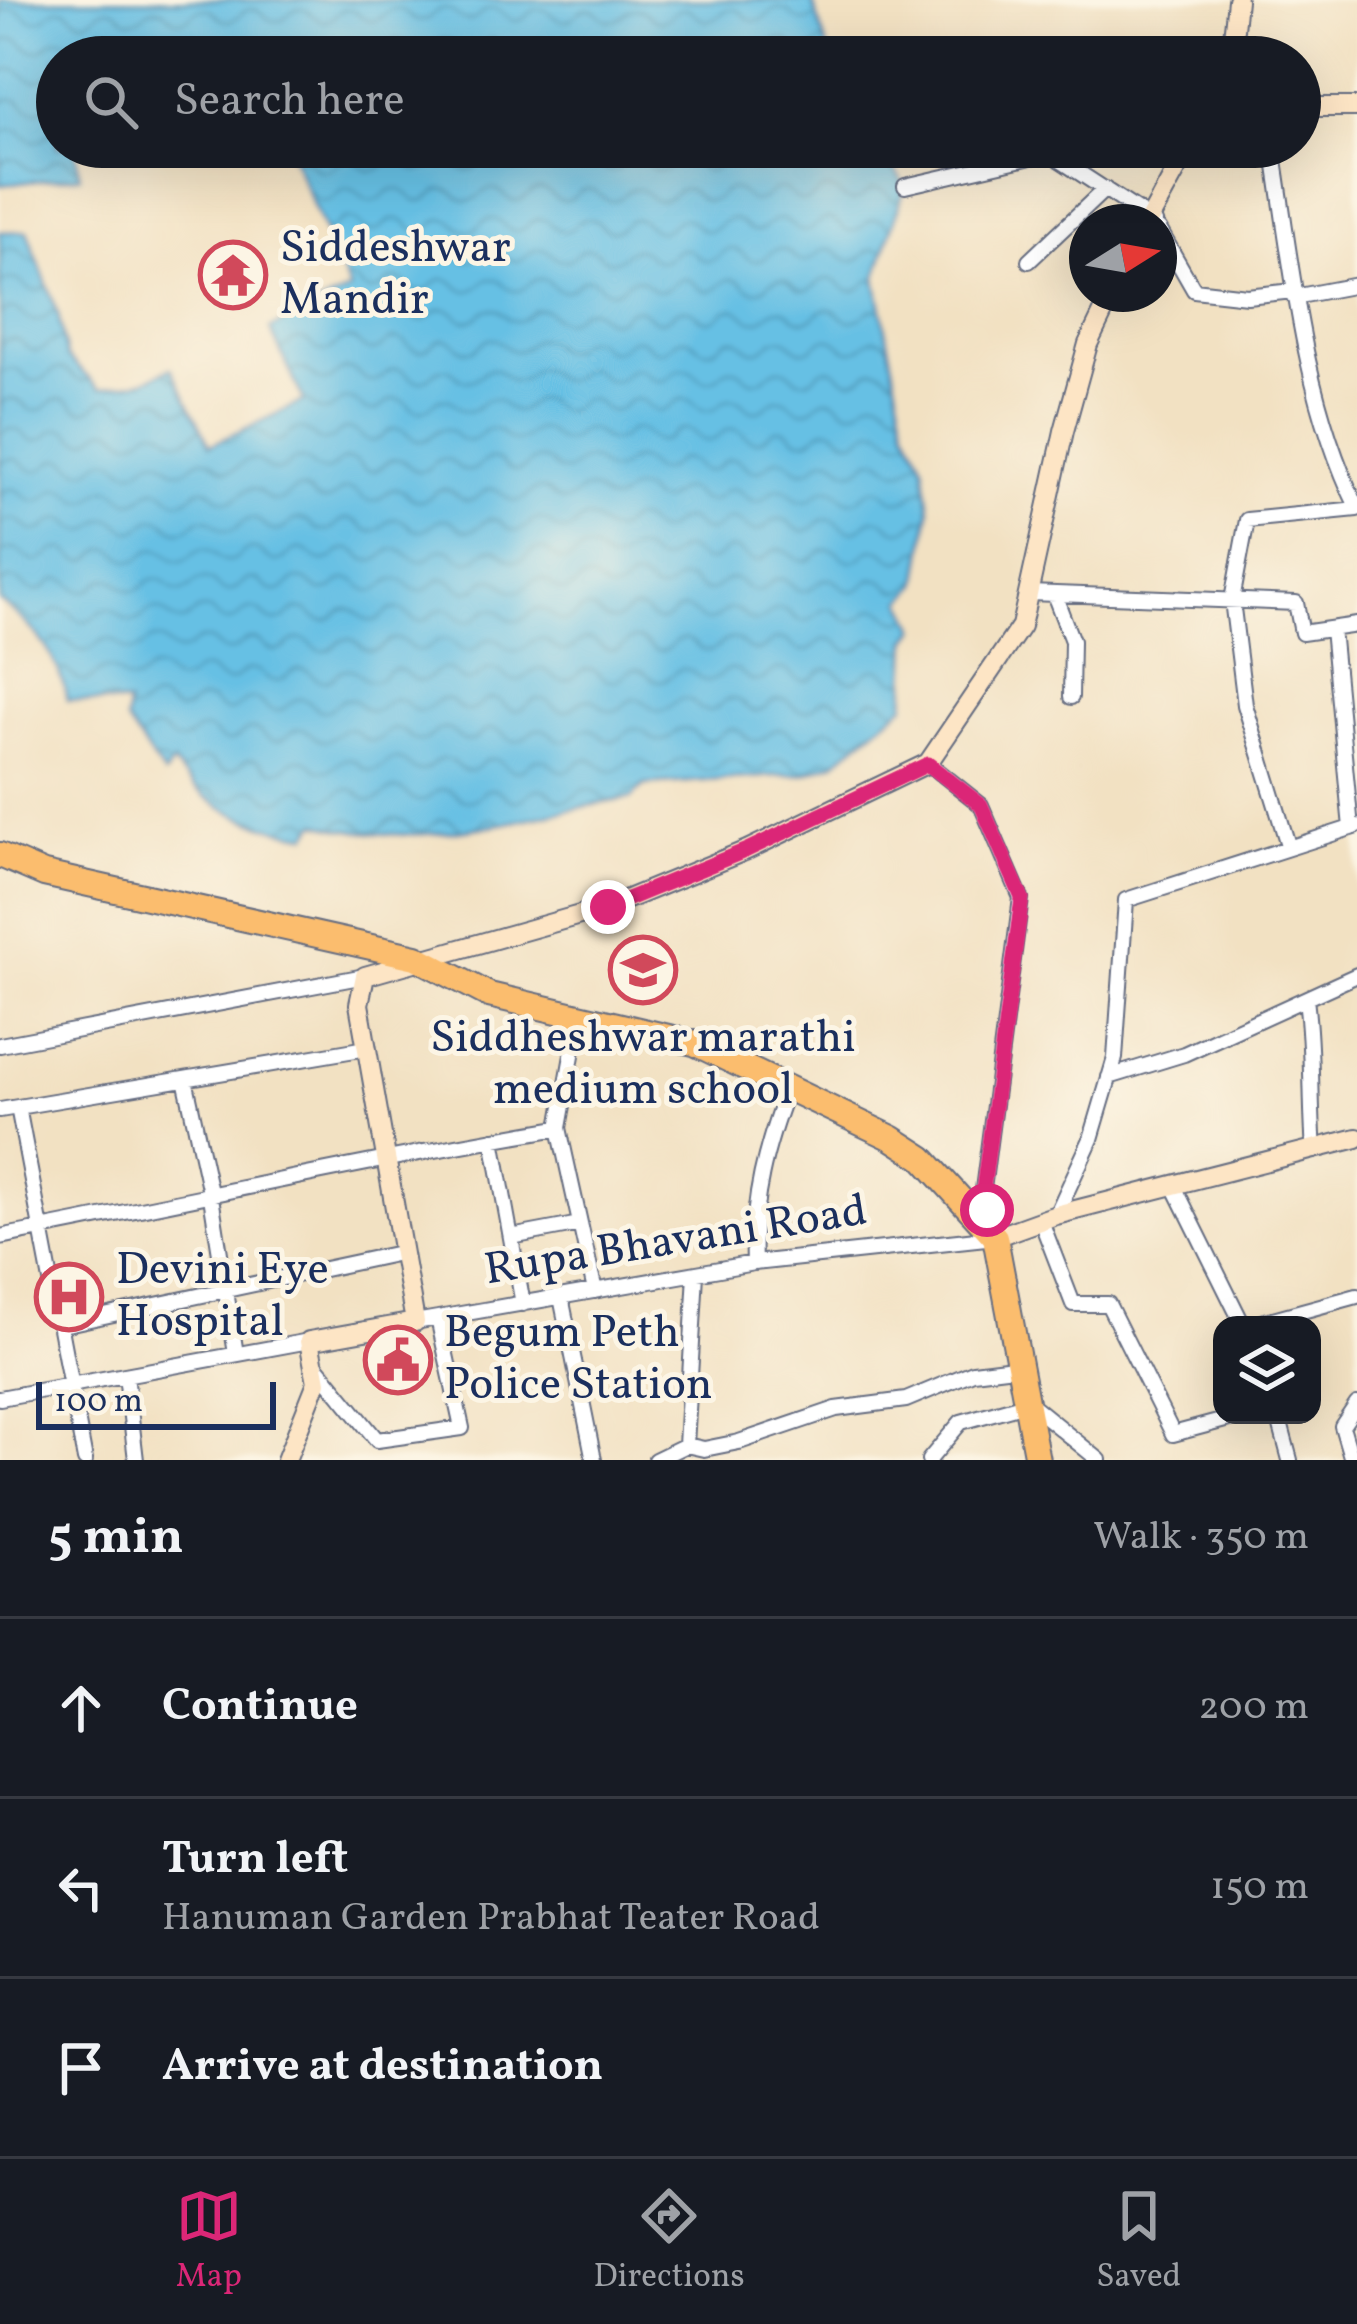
<!DOCTYPE html>
<html lang="en">
<head>
<meta charset="utf-8">
<style>
  body { margin:0; font-family:Vollkorn,serif; background:#242831; color:#f1f3f6 }
  .controls { position:absolute; right:36px; bottom:36px; display:grid; overflow:hidden; border-radius:24px; box-shadow:0 12px 48px #0002 }
  .controls button { width:108px; height:108px; display:grid; place-items:center; padding:0; border:0; border-bottom:3px solid #363941; background:#171b24; color:#f1f3f6; font:60px sans-serif }
  .compass { position:absolute; left:1069px; top:204px; width:108px; height:108px; border-radius:50%; background:#171b24; box-shadow:0 12px 48px #0002; rotate:79deg }
  .scale { position:absolute; left:36px; bottom:30px; width:240px; box-sizing:border-box; padding-left:12px; border:6px solid #1b2f5e; border-top:0; font-size:33px; line-height:42px; white-space:nowrap; color:#1b2f5e; -webkit-text-stroke:9px #fcf5e5; paint-order:stroke }
  .stop { position:absolute; width:36px; height:36px; margin:-27px; border:9px solid #db2777; border-radius:50%; background:#fff }
  .stop.end { background:#db2777; border-color:#fff; box-shadow:0 3px 12px #0008 }
  .list { margin:0; padding:0; list-style:none }
  h2 { display:flex; justify-content:space-between; align-items:center; height:156px; margin:0; padding:0 48px; font-size:51px }
  h2 small { font-size:39px; font-weight:400; color:#9ea1a6 }
  .list li { display:grid; grid-template-columns:78px 1fr auto; gap:36px; align-items:center; box-sizing:border-box; height:180px; padding:0 48px; border-top:3px solid #363941 }
  .list b { display:block; font-size:45px; white-space:nowrap }
  .list p { margin:0; font-size:39px; white-space:nowrap; color:#9ea1a6 }
  .list em { font-size:39px; font-style:normal; color:#9ea1a6 }
  .icon { flex:none; width:66px; height:66px; fill:none; stroke:currentColor; stroke-width:2; stroke-linecap:round; stroke-linejoin:round }
  .map { position:relative; flex:none; width:1357px; height:1460px; overflow:hidden }
  .search { position:absolute; background:#171b24; box-shadow:0 12px 48px #0002; left:36px; right:36px; top:36px; height:132px; display:flex; align-items:center; gap:30px; box-sizing:border-box; padding:0 42px; border-radius:66px; color:#9ea1a6; font-size:45px }
  .sheet { height:696px; background:#171b24 }
  nav { display:flex; justify-content:space-around; align-items:center; box-sizing:border-box; height:168px; border-top:3px solid #363941; background:#171b24; font-size:33px; color:#9ea1a6 }
  nav a { display:grid; justify-items:center; gap:6px }
  nav .on { color:#db2777 }
  .map>svg:first-child { display:block }
  .water { fill:url(#water-waves); stroke:#4078a1; stroke-width:3 }
  .lines { fill:none; stroke-linecap:round; stroke-linejoin:round }
  .street-casing { stroke:#666d81; stroke-width:18 }
  .secondary-casing { stroke:#666d81; stroke-width:22 }
  .highway-casing { stroke:#666d81; stroke-width:28 }
  .street { stroke:#fff; stroke-width:14 }
  .secondary { stroke:#fde5c5; stroke-width:18 }
  .highway { stroke:#fbbd6e; stroke-width:24 }
  .route { stroke:#db2777; stroke-width:15 }
  .labels { text-anchor:middle; dominant-baseline:central; stroke-width:10; stroke-linejoin:round; paint-order:stroke }
  .poi-label { font-size:45px; fill:#1b2f5e; stroke:#fcf5e5; text-anchor:start }
  .street-label { font-size:45px; fill:#1b2f5e; stroke:#fcf5e5 }
</style>
</head>
<body>
<div class="map">
<svg width="1357" height="1460" viewBox="0 0 1357 1460">
  <defs>
    <pattern id="water-waves" width="16" height="10" patternUnits="userSpaceOnUse" patternTransform="scale(3)"><rect width="16" height="10" fill="#66c0e4"/><path d="M0 5q4-4 8 0t8 0" fill="none" stroke="#539cbc"/></pattern>
  </defs>
  <rect width="100%" height="100%" fill="#fcf5e5"/>
  <filter id="ink" filterUnits="userSpaceOnUse"><feTurbulence type="fractalNoise" baseFrequency=".00833" numOctaves="2"/><feDisplacementMap in="SourceGraphic" scale="24" xChannelSelector="R" yChannelSelector="G"/><feConvolveMatrix kernelMatrix="1 2 1 2 8 2 1 2 1" color-interpolation-filters="sRGB"/></filter>
  <filter id="wash" filterUnits="userSpaceOnUse"><feTurbulence type="fractalNoise" baseFrequency=".004" numOctaves="4" result="noise"/><feDisplacementMap in="SourceGraphic" scale="48" xChannelSelector="R" yChannelSelector="G"/><feGaussianBlur stdDeviation="2.7" result="paint"/><feColorMatrix in="noise" values="0 0 0 0 0 0 0 0 0 0 0 0 0 0 0 0 0 1.4 0 .05"/><feComposite in="paint" operator="in"/></filter>
  <g filter="url(#wash)">
    <rect width="100%" height="100%" fill="#f2e1c2"/>
    <path class="water" d="M0,0H812L830,57H57V147H75L80,176L0,185Z
      M288,147H880L905,186L876,279L905,426L924,465L930,510L918,585L903,601L917,628L908,640L905,705L834,763L803,774L644,785L632,798C522,815 430,854 317,823L308,835C255,828 205,807 173,763L164,775L126,721L128,704L67,700C59,656 35,627 0,601V232L27,231L58,314L67,357L100,389L143,381L171,368L210,445L304,401L270,329L350,290Z"/>
  </g>
  <g filter="url(#ink)">
    <g class="lines">
      <defs>
        <path id="street" d="M1165,147L1174,169
          M1273,147C1292,268 1303,396 1357,507
          M905,186L1049,153L1155,222
          M1159,229L1194,290L1247,296L1293,291
          M1029,261L1105,189
          M1294,297L1357,285
          M1029,593L1296,603L1302,633L1357,625
          M1054,594L1072,641L1071,697
          M1332,629L1351,828
          M1288,845L1245,705L1232,600L1247,520L1357,509
          M1306,999C1313,1052 1310,1098 1314,1151
          M579,1016L559,1128L595,1291
          M0,1045L365,976
          M1109,1077L1184,1054L1357,975
          M185,1079L211,1197L236,1354
          M18,1107L85,1460
          M0,1110L367,1048
          M493,1139L523,1304
          M1174,1186L1243,1325
          M1056,1215L1091,1139L1115,1058L1126,900L1357,826
          M1041,1221L1073,1304H1108L1173,1434L1244,1415
          M0,1237C187,1201 371,1159 559,1128
          M511,1237L580,1224
          M754,1263C751,1201 766,1146 788,1088
          M561,1297L594,1460
          M415,1322L754,1263L995,1237L982,1197L1021,898L981,805L928,763
          M62,1325L404,1252
          M1251,1325L1357,1296
          M314,1363L377,1440L462,1428L438,1318
          M126,1375L136,1460
          M0,1398L309,1341
          M1278,1415L1290,1460
          M686,1445L696,1274
          M655,1460L686,1445L704,1449L739,1442L836,1409L906,1400L973,1372L1022,1366
          M929,1460L961,1422L1029,1403L1099,1460
          M1352,1460L1342,1426L1357,1404"/>
        <path id="secondary" d="M1231,57L1237,0
          M1300,107H1357
          M1148,222L1189,147
          M995,1237L1056,1215L1357,1138
          M286,1460L317,1382L309,1341L415,1322L359,1004L365,976L608,907L747,850L928,763L1021,626L1064,431L1088,344L1112,294"/>
        <path id="highway" d="M0,855L44,874L416,957L489,995L694,1043L892,1138L923,1158L995,1237L1037,1460"/>
      </defs>
      <use href="#street" class="street-casing"/>
      <use href="#secondary" class="secondary-casing"/>
      <use href="#highway" class="highway-casing"/>
      <use href="#street" class="street"/>
      <use href="#secondary" class="secondary"/>
      <use href="#highway" class="highway"/>
    </g>
  </g>
  <g class="lines" filter="url(#ink)">
    <path class="route" d="M608,907L747,850L928,764L981,805L1022,898L982,1197L987,1210"/>
  </g>
  <defs>
    <symbol id="temple-ring" viewBox="-11 -11 22 22"><circle r="9.5" fill="#fcf5e5" stroke="#d1495b" stroke-width="1.5"/><path d="M0-6L5-2H3V0L6.5 2.5H4V6H1.5V3h-3V6H-4V2.5H-6.5L-3 0V-2H-5Z" fill="#d1495b"/></symbol>
    <symbol id="school-ring" viewBox="-11 -11 22 22"><circle r="9.5" fill="#fcf5e5" stroke="#d1495b" stroke-width="1.5"/><path d="M0-5L7-2L0 1L-7-2ZM-4 1L0 2.5L4 1V4Q0 6-4 4Z" fill="#d1495b"/></symbol>
    <symbol id="hospital-ring" viewBox="-11 -11 22 22"><circle r="9.5" fill="#fcf5e5" stroke="#d1495b" stroke-width="1.5"/><path d="M-5-5h3v3.5h4V-5h3V5h-3V1.5h-4V5h-3Z" fill="#d1495b"/></symbol>
    <symbol id="civic-ring" viewBox="-11 -11 22 22"><circle r="9.5" fill="#fcf5e5" stroke="#d1495b" stroke-width="1.5"/><path d="M-.6-6.5H3V-4.5H.6V-3L4-1V1h2V6H-6V1h2V-1L-.6-3ZM-1.2 2.5V6h2.4V2.5Z" fill="#d1495b"/></symbol>
  </defs>
  <g fill-rule="evenodd">
    <use href="#temple-ring" x="195" y="237" width="76" height="76"/>
    <use href="#school-ring" x="605" y="932" width="76" height="76"/>
    <use href="#hospital-ring" x="31" y="1259" width="76" height="76"/>
    <use href="#civic-ring" x="360" y="1322" width="76" height="76"/>
  </g>
  <g class="labels">
    <g class="poi-label">
      <text x="280" y="249">Siddeshwar<tspan x="280" dy="52">Mandir</tspan></text>
      <text x="643" y="1039" text-anchor="middle">Siddheshwar marathi<tspan x="643" dy="52">medium school</tspan></text>
      <text x="116" y="1271">Devini Eye<tspan x="116" dy="52">Hospital</tspan></text>
      <text x="444" y="1334">Begum Peth<tspan x="444" dy="52">Police Station</tspan></text>
    </g>
    <g class="street-label">
      <text transform="translate(676 1242) rotate(-9)">Rupa Bhavani Road</text>
    </g>
  </g>
</svg>
<div class="controls">
<button><svg class="icon" aria-label="layers" viewBox="0 0 24 24"><path d="M12 4l9 5-9 5-9-5zM3 14l9 5 9-5"/></svg></button>
</div>
<svg class="compass" viewBox="-18 -18 36 36"><path d="M0-13l5 13h-10z" fill="#e53935"/><path d="M0 13l5-13h-10z" fill="#9ea1a6"/></svg>
<div class="scale">100 m</div>
<div class="stop" style="left:987px;top:1210px"></div>
<div class="stop end" style="left:608px;top:907px"></div>
<div class="search"><svg class="icon" aria-label="search" viewBox="0 0 24 24"><circle cx="10" cy="10" r="6"/><path d="M15 15l6 6"/></svg>Search here</div>
</div>
<section class="sheet">
<h2>5 min<small>Walk · 350 m</small></h2>
<ul class="list">
<li><svg class="icon" aria-label="ahead" viewBox="0 0 24 24"><path d="M12 20V5M6 11l6-6 6 6"/></svg><div><b>Continue</b></div><em>200 m</em></li>
<li><svg class="icon" aria-label="left" viewBox="0 0 24 24"><path d="M17 20v-9H6M10 6l-5 5 5 5"/></svg><div><b>Turn left</b><p>Hanuman Garden Prabhat Teater Road</p></div><em>150 m</em></li>
<li><svg class="icon" aria-label="arrive" viewBox="0 0 24 24"><path d="M6 21V4h12l-3 4 3 4H6"/></svg><div><b>Arrive at destination</b></div></li>
</ul>
</section>
<nav>
<a class="on"><svg class="icon" aria-label="map" viewBox="0 0 24 24"><path d="M3 6l6-2 6 2 6-2v14l-6 2-6-2-6 2zM9 4v14M15 6v14"/></svg>Map</a>
<a><svg class="icon" aria-label="directions" viewBox="0 0 24 24"><path d="M12 3l9 9-9 9-9-9zM9 14v-3h6M13 9l2 2-2 2"/></svg>Directions</a>
<a><svg class="icon" aria-label="saved" viewBox="0 0 24 24"><path d="M7 4h10v16l-5-4-5 4z"/></svg>Saved</a>
</nav>
</body>
</html>
